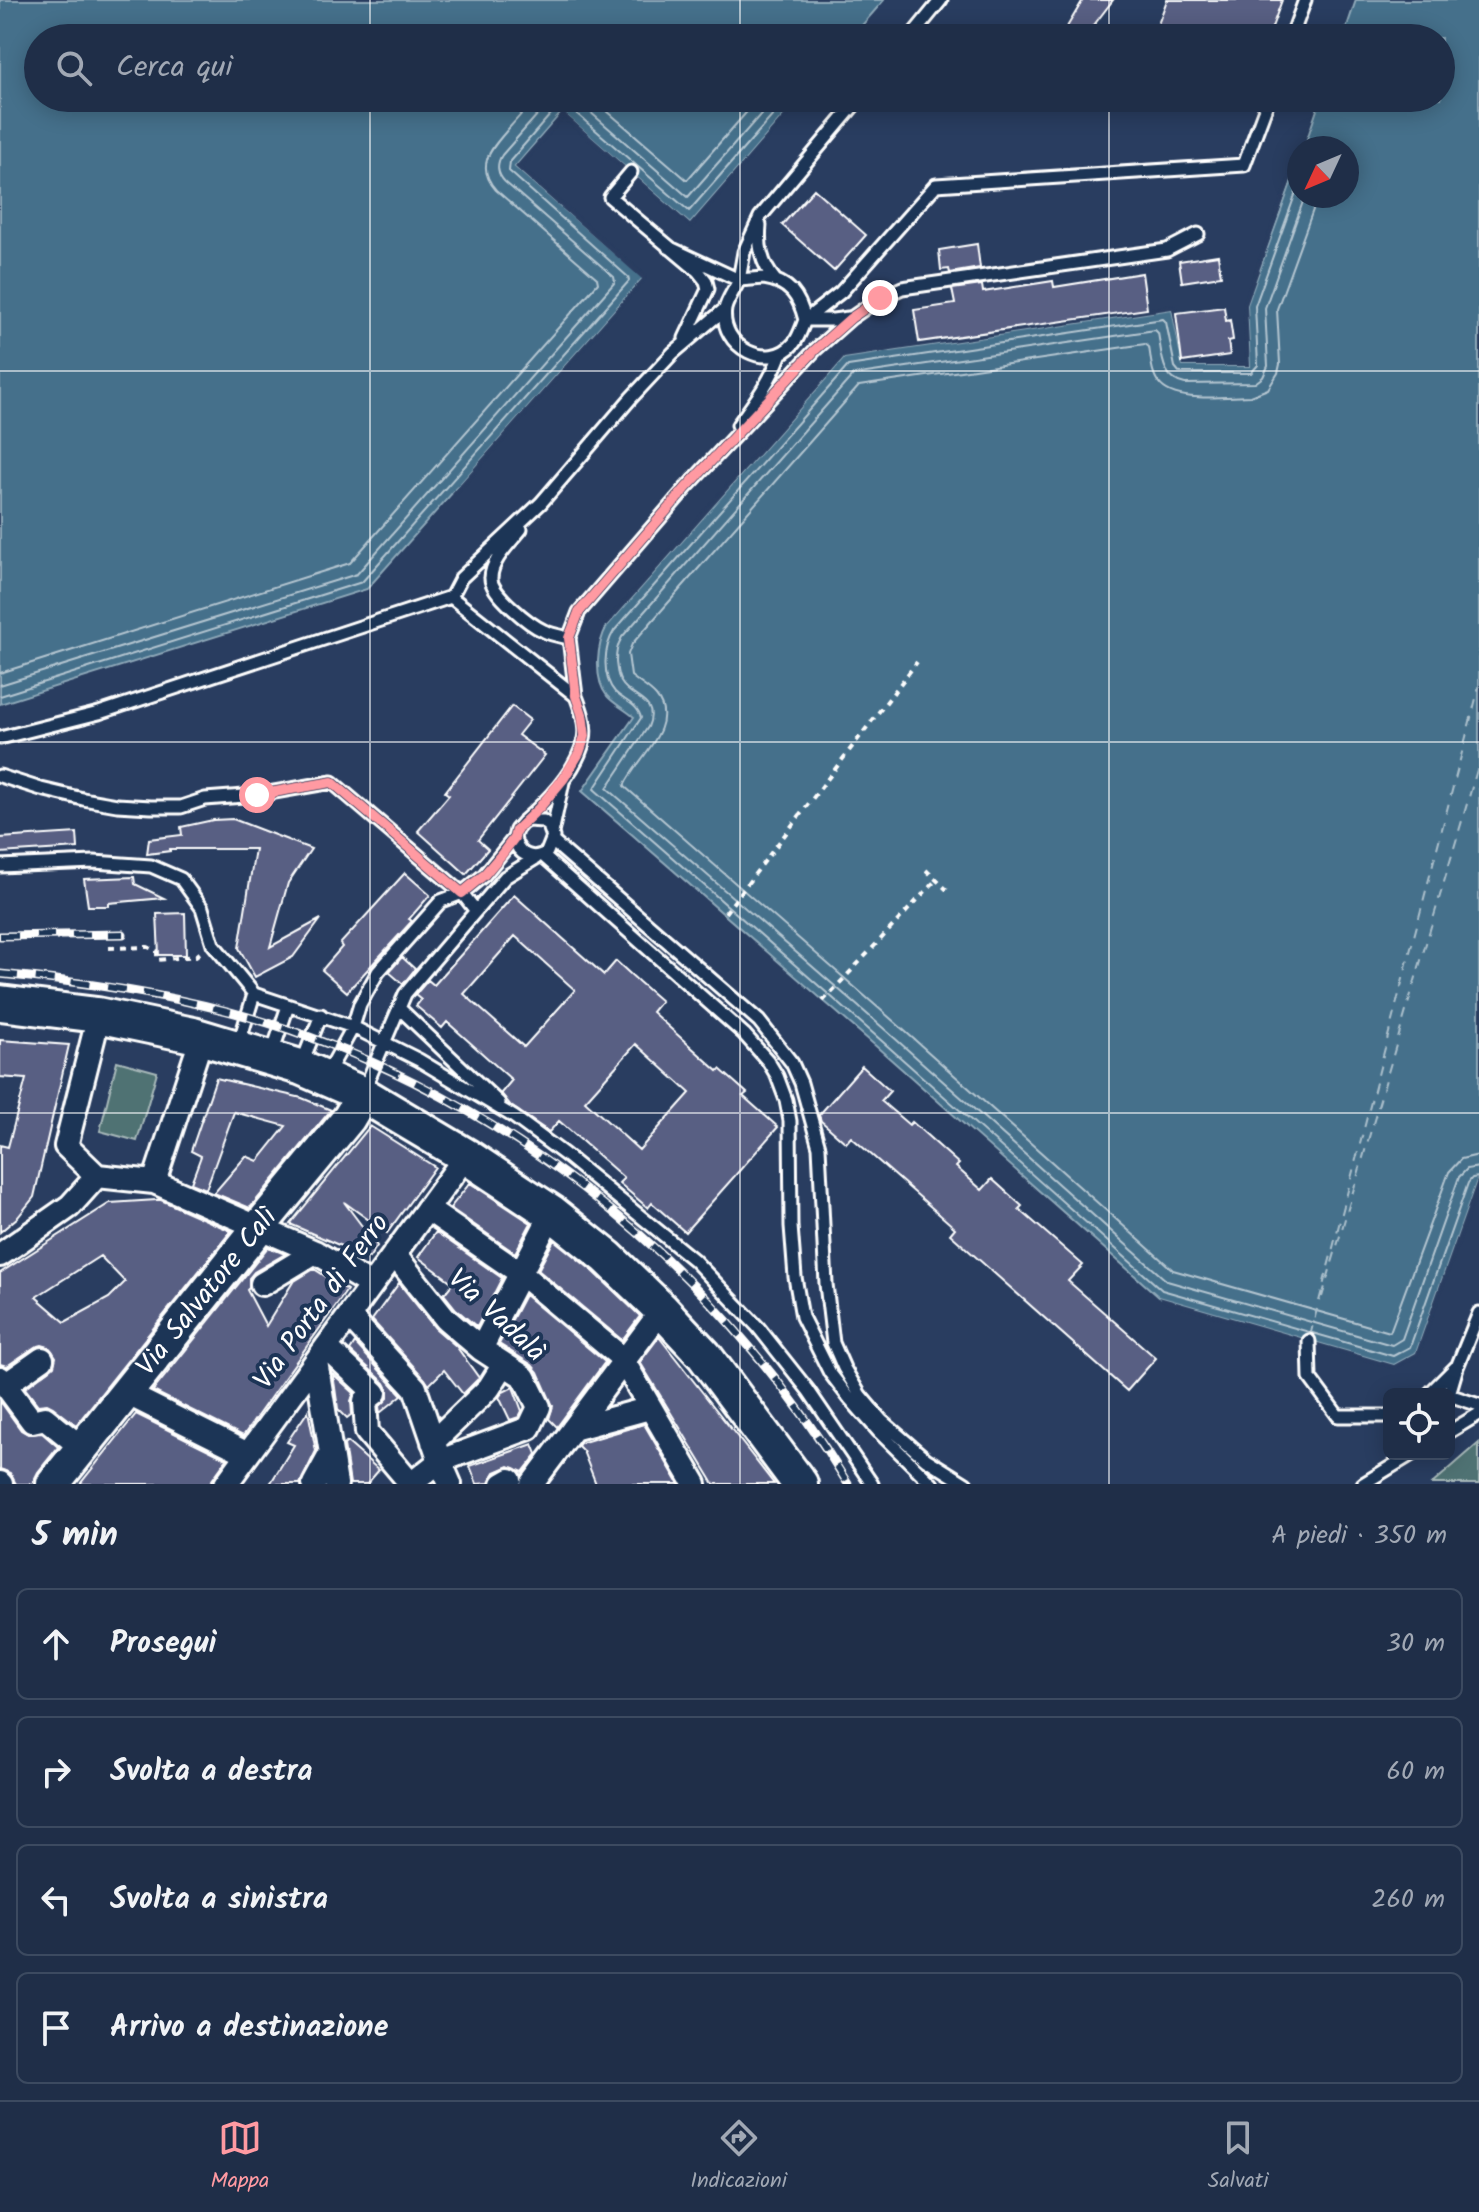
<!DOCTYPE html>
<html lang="it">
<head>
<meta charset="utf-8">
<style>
  body { margin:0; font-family:Kalam,sans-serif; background:#27364f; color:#f1f3f6 }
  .controls { position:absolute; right:24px; bottom:24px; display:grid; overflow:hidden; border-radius:12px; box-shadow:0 4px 20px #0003 }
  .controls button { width:72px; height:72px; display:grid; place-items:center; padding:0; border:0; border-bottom:2px solid #3c4a60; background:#1f2e48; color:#f1f3f6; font:40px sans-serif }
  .compass { position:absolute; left:1287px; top:136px; width:72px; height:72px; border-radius:50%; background:#1f2e48; box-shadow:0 4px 20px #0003; rotate:226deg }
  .stop { position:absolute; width:24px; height:24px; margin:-18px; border:6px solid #ff9aa2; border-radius:50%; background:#fff }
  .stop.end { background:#ff9aa2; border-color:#fff; box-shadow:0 2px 8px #0008 }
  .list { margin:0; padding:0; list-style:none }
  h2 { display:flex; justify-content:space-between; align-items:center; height:104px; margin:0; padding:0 32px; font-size:34px }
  h2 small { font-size:26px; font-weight:400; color:#a1a8b4 }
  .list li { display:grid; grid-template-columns:52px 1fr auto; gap:24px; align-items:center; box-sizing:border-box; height:112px; margin:0 16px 16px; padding:0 16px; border:2px solid #3c4a60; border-radius:12px }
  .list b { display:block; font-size:30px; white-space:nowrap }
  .list em { font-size:26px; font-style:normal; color:#a1a8b4 }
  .icon { flex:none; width:44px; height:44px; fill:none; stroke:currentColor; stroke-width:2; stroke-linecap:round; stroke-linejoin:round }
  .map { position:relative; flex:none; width:1479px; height:1484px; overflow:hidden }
  .search { position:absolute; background:#1f2e48; box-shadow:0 4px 20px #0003; left:24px; right:24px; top:24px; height:88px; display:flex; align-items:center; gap:20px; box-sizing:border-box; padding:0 28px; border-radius:44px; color:#a1a8b4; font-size:30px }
  .sheet { height:616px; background:#1f2e48 }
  nav { display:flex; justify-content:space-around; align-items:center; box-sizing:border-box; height:112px; border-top:2px solid #3c4a60; background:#1f2e48; font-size:22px; color:#a1a8b4 }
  nav a { display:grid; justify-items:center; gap:4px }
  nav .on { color:#ff9aa2 }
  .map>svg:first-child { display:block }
  .green { fill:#4f7273; stroke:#a7b8b9; stroke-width:2 }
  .water { fill:#45708b; stroke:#8fa9b9; stroke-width:2 }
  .pier { fill:#293d60 }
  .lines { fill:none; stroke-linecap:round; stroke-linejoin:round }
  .shore { stroke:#b5c6d1; stroke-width:2 }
  .ferry { stroke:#abbfcb; stroke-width:2; stroke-dasharray:10 8; stroke-linecap:butt }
  .building { fill:#595e83; stroke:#fff; stroke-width:2; fill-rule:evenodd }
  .lane-casing { stroke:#fff; stroke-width:17 }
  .street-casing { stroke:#fff; stroke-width:28 }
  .secondary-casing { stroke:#fff; stroke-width:38 }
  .primary-casing { stroke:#fff; stroke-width:40 }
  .path { stroke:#fff; stroke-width:4; stroke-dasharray:6 6; stroke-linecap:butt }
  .lane { stroke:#1d3557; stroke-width:11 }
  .street { stroke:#1d3557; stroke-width:22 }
  .secondary { stroke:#1d3557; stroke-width:32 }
  .primary { stroke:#1d3557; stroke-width:34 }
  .rail-casing { stroke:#fff; stroke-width:9 }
  .rail { stroke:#1d3557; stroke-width:6; stroke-dasharray:18; stroke-linecap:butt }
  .route { stroke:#ff9aa2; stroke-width:10 }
  .grid { fill:none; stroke:#fff; stroke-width:2; stroke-opacity:0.55 }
  .labels { text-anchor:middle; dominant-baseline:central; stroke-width:8; stroke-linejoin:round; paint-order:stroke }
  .street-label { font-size:28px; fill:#fff; stroke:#1d3557 }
</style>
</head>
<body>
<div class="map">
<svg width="1479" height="1484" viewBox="0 0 1479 1484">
  <rect width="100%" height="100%" fill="#293d60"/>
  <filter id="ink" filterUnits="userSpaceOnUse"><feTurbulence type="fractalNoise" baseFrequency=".0125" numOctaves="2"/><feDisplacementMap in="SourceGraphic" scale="16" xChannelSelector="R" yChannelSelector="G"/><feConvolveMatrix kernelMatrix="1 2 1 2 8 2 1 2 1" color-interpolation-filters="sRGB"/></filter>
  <g filter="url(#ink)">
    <path class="green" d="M117,1061L157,1072L137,1141L100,1131Z
      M1479,1443V1484H1432Z"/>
    <path class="water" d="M0,0H884L851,38H38V98H799L690,224L562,112L515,167L643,278L367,589L0,704Z
      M1356,0H1479V1175L1416,1353L1394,1365L1159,1297L878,1048L582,791L634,717C626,710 614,704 607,696C593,678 597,644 607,626L844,358L1172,309L1183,366H1250L1247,305L1299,161V196H1347V148H1304L1321,98H1441V38H1343Z"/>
    <path class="pier" d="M799,98H803L691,228L563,118L521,167L645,275L646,279L455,496L452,493L642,279L515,167L563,112L690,224Z
      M1299,157L1247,305L1250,366H1183L1172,309L844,358L607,626L604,623L843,354L1172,305L1176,308L1186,362H1246L1243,304L1295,159Z
      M1479,1175V1187L1419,1355L1395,1369L1166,1303L1159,1297L1394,1365L1416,1353Z"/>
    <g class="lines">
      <path class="shore" d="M574,98L688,197L775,98
        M592,98L687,180L759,98
        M1299,184L1255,306L1258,365L1251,373H1180L1175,367L1166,322L1163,319L848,366L614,631C604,647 601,676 615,692C624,701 638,704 641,718L594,789L883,1042L1162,1290L1393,1356L1410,1347L1468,1183L1472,1178L1479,1177
        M1305,196L1265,308L1268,366L1263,377L1255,383L1185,384C1161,380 1162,353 1158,333L1155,330L853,375L622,637C617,646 616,652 616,662C617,669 617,676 621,682C631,700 660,699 648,727L607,788L890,1034L1167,1281L1392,1345L1402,1339L1459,1177L1467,1169L1479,1167
        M1318,196L1277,309L1280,364L1278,373L1268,389L1250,396C1226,396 1174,404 1159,383C1151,373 1151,358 1149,347L1145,344L859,386L632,644L628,654L631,676C639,683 649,688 656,696C681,726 635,760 624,786L898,1025L1173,1270L1390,1332L1449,1172L1461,1159L1479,1155
        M0,673L350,563L598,283L597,278L496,190C474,165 492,148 509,128C518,118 527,108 535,98
        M0,685L357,574L615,282L614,277L505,182C497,174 496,164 502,155L552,98
        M0,696L362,582L629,281L628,277L509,171L510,161L557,107L563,105L569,107L689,211L788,98"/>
      <path class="ferry" d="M1322,1297L1479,763
        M1310,1336L1479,687"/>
    </g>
    <path class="building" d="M1083,0H1113L1084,38H1073L1064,32Z
      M1167,0H1282L1268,38H1153Z
      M814,189L866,235L834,271L782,225Z
      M977,244L980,268L950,273L949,269L941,270L939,250Z
      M1218,255L1221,276L1182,282L1179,261Z
      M1142,273L1147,309L919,342L914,310L955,304L952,289L982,285L983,292L1053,281L1054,287Z
      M1224,307L1226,321L1230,320L1233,340L1228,341L1230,355L1182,362L1176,313Z
      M512,706L530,720L518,735L545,755L478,840L488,849L466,874L418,831L449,795L445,792Z
      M233,819L311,849L288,883L270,947L321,919L293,957L255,977L239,948L255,849H170V851L147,854L149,839L182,835L181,827L213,820Z
      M77,833L78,848L0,853V838Z
      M405,873L430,895L409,919L412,921L347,992L322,970L342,947L340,944Z
      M134,877L135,884L164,898L109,903V906H88L84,879Z
      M514,895L604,975L616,961L639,982L661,1001L652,1012L718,1071L720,1069L747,1093L743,1096L778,1127L685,1232L652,1203L648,1208L619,1183L624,1178L559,1121L549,1132L511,1106L501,1093L512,1080L447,1022L442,1028L416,1006L421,1000L415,995L428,980L434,985ZM515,936L575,990L524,1047L464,994ZM636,1044L690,1093L639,1150L585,1101Z
      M185,913L186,955H159L157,914Z
      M402,957L415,969L403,984L389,972Z
      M0,1040L69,1045L34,1197L18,1217L0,1232V1145L8,1147L26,1079L0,1077Z
      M862,1066L890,1091L881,1101L909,1125L912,1122L959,1164L956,1167L982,1190L992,1179L1022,1206L1019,1209L1083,1265L1068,1281L1156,1358L1127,1391L950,1234L955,1228L851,1137L846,1143L821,1121L819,1115Z
      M216,1078L302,1098L331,1110L250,1208L214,1193L246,1156L258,1161L286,1126L234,1112L206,1189L191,1183L201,1156L191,1151Z
      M370,1126L435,1167L387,1233L344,1202L377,1246L369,1258L290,1224Z
      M470,1183L531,1223L515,1253L450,1208Z
      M157,1200H161L231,1231L76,1425L53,1407L47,1404L38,1405L25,1388L54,1366L56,1357L49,1347L42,1345L35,1347L7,1366L0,1364V1273L110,1203ZM100,1256L125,1282L109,1298L65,1322L36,1297Z
      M436,1232L502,1278L477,1327L456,1309L444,1294L453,1283L418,1257Z
      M554,1240L594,1272L640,1316L622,1340L538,1270Z
      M268,1247L285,1254L254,1272L249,1278V1288L247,1290L266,1326L293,1282L314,1269L347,1290L243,1436L153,1391Z
      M399,1283L435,1328L456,1346L479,1378L463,1394L444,1370L429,1385L425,1379L372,1320Z
      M525,1295L605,1362L557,1427L549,1419L553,1406L538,1372L532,1365L499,1344Z
      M659,1337L743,1444L774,1484H714L640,1362Z
      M355,1343L402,1395L380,1413L379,1407L388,1398V1389L385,1383L350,1351Z
      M333,1374L354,1393L351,1401L352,1414L347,1418L338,1409Z
      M513,1387L522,1411L519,1417L510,1420L499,1397L503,1392Z
      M0,1401L21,1430L28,1434L42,1433L58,1447L38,1472L32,1484H16L10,1473L0,1469Z
      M308,1411L316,1451L300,1484H270L294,1445L287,1442Z
      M136,1414L227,1459L209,1484H80Z
      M644,1424L679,1484H596L583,1451L578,1446L580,1443Z
      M347,1442L379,1470L367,1484H350L344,1445Z
      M533,1444L537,1454L523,1472L509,1466L495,1472L489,1483L477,1484L470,1466Z"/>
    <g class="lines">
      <defs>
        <path id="lane" d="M910,38L941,0
          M1291,38L1305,0
          M631,172L610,197L698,271L706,281L708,289L685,338
          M760,225C758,246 761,263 775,280
          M668,247L739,280L744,252L760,217L860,98
          M764,278C790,282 799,296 805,320C802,327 799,337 794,343C769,373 719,347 725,309C727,300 735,289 739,280Z
          M805,320L841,292L936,185L1244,165L1269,98
          M806,320H833L848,318
          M738,425C755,402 771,380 781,353
          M521,529C511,542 491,560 491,578C490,593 530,625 544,631C552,635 560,636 569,638
          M451,597L461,578L541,503L631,398L673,353L725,309
          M576,696L569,638L579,612L686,488L815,350L851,318L880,298L902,288L1167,250L1198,234
          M0,738L99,713L451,597L576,696C581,709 587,725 584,739C577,772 546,802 522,823
          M0,776L41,789L83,799L117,805L151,807H181L205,799L257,795L332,782L462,893L476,911
          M552,833L563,782
          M552,841L759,1021L792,1063L801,1083L819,1147L826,1284L833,1343L844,1368L860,1395L882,1421L926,1459L966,1484
          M542,855L744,1034L768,1061L777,1076L786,1100L790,1121L791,1226L795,1277L802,1317L830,1373L850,1399L878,1431L932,1484
          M0,866L94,862L151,866L181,879L202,908L213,944L254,994L353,1027L419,1060L514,1117L564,1154L694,1260L758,1327L808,1390L872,1484
          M399,1008L499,1103
          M239,1043L254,994
          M272,1053L288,1006
          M302,1063L321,1015
          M327,1074L353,1027L360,1004L378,972L441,901L462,893L484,875L514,838L516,830L522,823L528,820L543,821L549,826L553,837L547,852C532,862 518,855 514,838
          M364,1090L405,994L505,877L536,858
          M1309,1341L1310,1378L1338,1416H1389
          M1429,1394L1456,1367
          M1449,1394L1457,1367L1479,1313
          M1449,1395L1479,1405
          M1449,1432L1479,1414
          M1363,1484L1412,1454"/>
        <path id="street" d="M94,1035L66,1146L97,1176L154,1182L196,1055
          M154,1182L315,1252L371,1285
          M427,1209L520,1273L616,1353L624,1362L695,1484
          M394,1254L446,1319L481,1349L524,1377L539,1407L529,1428L440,1461L411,1484
          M0,1255L70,1206L97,1176
          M262,1284L315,1252
          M349,1316L415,1388L440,1461L450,1484
          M326,1347L375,1393L365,1401L367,1432L411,1484
          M481,1349L552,1213
          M316,1361L336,1484
          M0,1378L32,1421L45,1418L82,1448
          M5,1385L42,1359
          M126,1393L248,1454
          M573,1429L650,1408
          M433,1442L489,1388L504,1364
          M0,1483L1,1484
          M226,1484L466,1156
          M314,1484L331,1453
          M503,1484L510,1480
          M532,1484L662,1310"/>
        <g id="secondary">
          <path id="s1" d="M53,1484L259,1227L349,1118L359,1101"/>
        </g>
        <path id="primary" d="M0,1003L97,1015L193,1035L300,1067L362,1094L466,1156L552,1213L607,1257L662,1310L704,1355L800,1484"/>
      </defs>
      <use href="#lane" class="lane-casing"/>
      <use href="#street" class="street-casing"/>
      <use href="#secondary" class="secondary-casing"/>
      <use href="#primary" class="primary-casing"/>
      <path class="path" d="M926,870L947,890
        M725,913L917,662
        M109,948L148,947L157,951V960L196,956L201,952
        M823,1001L936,880"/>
      <use href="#lane" class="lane"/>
      <use href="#street" class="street"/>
      <use href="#secondary" class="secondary"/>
      <use href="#primary" class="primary"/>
      <defs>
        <path id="rail" d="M0,936L123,934
          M0,974C76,981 153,992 227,1011C484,1079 712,1257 848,1484"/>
      </defs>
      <use href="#rail" class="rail-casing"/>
      <use href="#rail" class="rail"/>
    </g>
  </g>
  <g class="lines" filter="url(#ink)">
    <path class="route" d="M257,795L332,782L462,893L484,875L502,854L514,838L516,830L539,808L564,778L579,753L585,736L582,714L576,696L569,638L579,612L686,488L815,350L851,318L880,298"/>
  </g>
  <path class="grid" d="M370,0V38M740,0V38M1109,0V38M370,98V1484M740,98V1484M1109,98V1484M0,371H1479M0,742H1479M0,1113H1479"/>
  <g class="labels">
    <g class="street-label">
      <text stroke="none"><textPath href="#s1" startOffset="246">Via Salvatore Calì</textPath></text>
      <text transform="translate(322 1302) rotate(-54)">Via Porta di Ferro</text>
      <text transform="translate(496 1316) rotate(43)">Via Vadalà</text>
    </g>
  </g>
</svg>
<div class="controls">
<button><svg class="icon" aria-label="locate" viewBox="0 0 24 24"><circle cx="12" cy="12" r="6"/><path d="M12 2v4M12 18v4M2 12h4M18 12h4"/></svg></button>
</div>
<svg class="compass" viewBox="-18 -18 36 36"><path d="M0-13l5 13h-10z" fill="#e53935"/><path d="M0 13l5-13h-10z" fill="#a1a8b4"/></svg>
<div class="stop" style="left:257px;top:795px"></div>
<div class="stop end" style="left:880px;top:298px"></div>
<div class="search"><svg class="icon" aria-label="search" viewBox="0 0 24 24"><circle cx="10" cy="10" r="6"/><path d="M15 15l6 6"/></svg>Cerca qui</div>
</div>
<section class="sheet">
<h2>5 min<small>A piedi · 350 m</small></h2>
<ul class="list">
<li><svg class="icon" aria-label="ahead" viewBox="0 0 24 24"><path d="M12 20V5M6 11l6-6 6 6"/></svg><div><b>Prosegui</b></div><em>30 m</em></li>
<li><svg class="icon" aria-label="right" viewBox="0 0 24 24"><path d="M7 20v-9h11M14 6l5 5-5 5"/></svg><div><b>Svolta a destra</b></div><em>60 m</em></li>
<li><svg class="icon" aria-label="left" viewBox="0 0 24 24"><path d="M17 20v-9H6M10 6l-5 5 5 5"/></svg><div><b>Svolta a sinistra</b></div><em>260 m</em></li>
<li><svg class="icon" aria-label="arrive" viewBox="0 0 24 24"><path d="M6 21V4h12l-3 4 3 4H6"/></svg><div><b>Arrivo a destinazione</b></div></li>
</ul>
</section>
<nav>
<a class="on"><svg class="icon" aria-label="map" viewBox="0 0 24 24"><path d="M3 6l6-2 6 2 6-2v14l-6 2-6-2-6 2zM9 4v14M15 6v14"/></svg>Mappa</a>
<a><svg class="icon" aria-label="directions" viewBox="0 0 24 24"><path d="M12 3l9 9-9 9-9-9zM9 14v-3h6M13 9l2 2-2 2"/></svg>Indicazioni</a>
<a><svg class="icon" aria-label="saved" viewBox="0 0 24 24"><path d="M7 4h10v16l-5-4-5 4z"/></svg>Salvati</a>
</nav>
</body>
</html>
